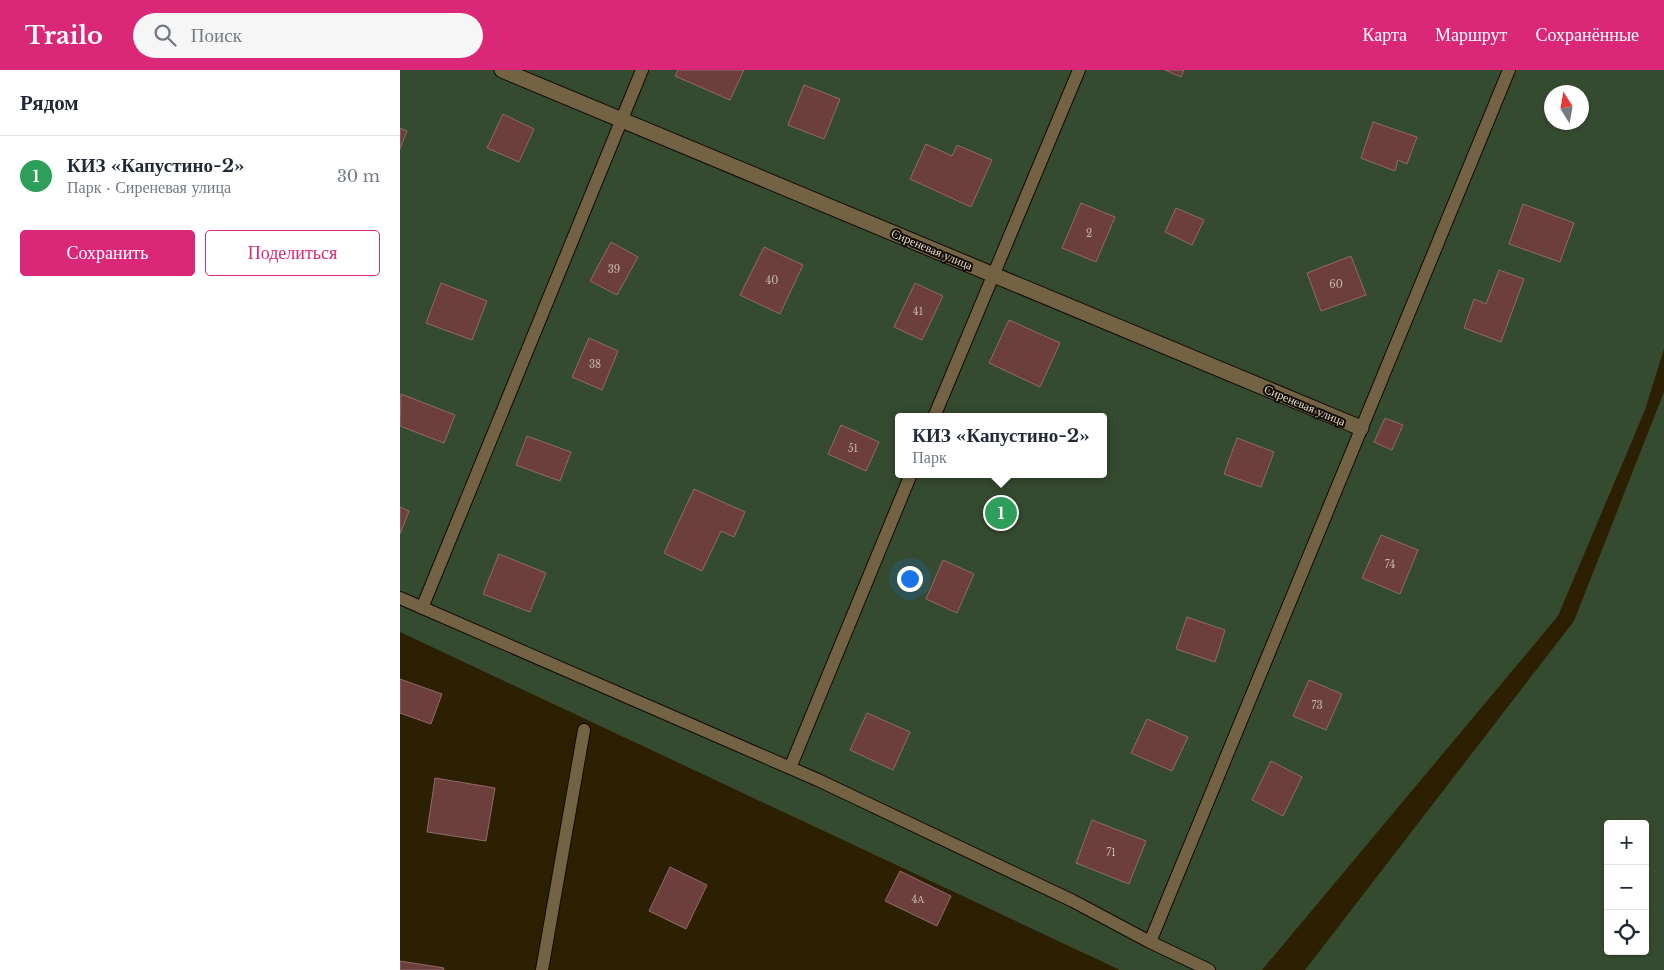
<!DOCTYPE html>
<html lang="ru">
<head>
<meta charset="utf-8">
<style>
  body { margin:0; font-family:"Libre Baskerville",serif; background:#f6f6f7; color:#1f2937 }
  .controls { position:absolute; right:15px; bottom:15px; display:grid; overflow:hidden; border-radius:5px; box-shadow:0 1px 4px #0004 }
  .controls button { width:45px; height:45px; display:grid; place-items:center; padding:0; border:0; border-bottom:1px solid #e0e1e3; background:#fff; color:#1f2937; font:25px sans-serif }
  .compass { position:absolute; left:1144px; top:15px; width:45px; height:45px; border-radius:50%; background:#fff; box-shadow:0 1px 4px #0004; rotate:349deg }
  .you { position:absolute; left:509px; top:508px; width:18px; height:18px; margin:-12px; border:4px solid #fff; border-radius:50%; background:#1a73e8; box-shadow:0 0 0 8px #1a73e833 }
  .badge { display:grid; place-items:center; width:32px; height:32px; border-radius:50%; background:#db2777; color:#fff; font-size:16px; font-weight:700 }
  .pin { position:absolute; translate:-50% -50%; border:2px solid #fff; box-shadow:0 1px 5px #0006 }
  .popup { position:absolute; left:495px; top:343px; width:212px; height:65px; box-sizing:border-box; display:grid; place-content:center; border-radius:5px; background:#fff; filter:drop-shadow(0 1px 4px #0005); font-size:16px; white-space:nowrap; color:#747a83 }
  .popup b { font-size:19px; color:#1f2937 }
  .popup::after { content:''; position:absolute; left:50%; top:100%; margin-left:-10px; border:10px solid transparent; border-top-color:#fff }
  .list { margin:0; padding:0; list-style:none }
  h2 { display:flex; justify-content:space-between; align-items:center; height:65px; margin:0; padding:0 20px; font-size:21px }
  h2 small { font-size:16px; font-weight:400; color:#747a83 }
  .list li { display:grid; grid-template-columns:32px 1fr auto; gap:15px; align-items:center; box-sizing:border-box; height:80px; padding:0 20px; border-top:1px solid #e0e1e3 }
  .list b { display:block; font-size:19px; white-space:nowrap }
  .list p { margin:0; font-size:16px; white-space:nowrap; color:#747a83 }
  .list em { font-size:16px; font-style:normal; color:#747a83 }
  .actions { display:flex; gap:10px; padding:15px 20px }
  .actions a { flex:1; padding:11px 0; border:1px solid #db2777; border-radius:5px; text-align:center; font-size:18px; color:#db2777 }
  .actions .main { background:#db2777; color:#fff }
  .icon { flex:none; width:28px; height:28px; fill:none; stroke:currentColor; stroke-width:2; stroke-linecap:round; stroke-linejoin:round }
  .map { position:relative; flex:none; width:1264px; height:900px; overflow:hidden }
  header { display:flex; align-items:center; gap:30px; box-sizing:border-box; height:70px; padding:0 25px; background:#db2777; color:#fff }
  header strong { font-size:24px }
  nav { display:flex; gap:28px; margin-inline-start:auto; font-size:18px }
  .search { width:350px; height:45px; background:#f6f6f7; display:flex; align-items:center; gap:12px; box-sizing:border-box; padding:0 18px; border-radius:28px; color:#747a83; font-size:19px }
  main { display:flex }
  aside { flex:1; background:#fff }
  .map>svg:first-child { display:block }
  .green { fill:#354b2f; fill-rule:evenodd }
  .building { fill:#6c3f3d; stroke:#916a69 }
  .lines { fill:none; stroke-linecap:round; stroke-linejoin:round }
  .lane-casing { stroke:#130900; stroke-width:14 }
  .street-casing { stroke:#130900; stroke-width:17 }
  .lane { stroke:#736344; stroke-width:12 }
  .street { stroke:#736344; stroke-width:15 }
  .labels { text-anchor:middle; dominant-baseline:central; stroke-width:4; stroke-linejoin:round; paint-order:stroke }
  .number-label { font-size:10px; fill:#c8b6a8 }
  .street-label { font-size:12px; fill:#e6ddcc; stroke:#100a02 }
</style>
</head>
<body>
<header>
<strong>Trailo</strong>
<div class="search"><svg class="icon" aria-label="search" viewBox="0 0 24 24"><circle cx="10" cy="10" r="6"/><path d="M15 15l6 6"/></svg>Поиск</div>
<nav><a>Карта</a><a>Маршрут</a><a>Сохранённые</a></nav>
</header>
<main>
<aside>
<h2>Рядом<small></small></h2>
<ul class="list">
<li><span class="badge" style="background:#2e9e5b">1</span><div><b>КИЗ «Капустино-2»</b><p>Парк · Сиреневая улица</p></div><em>30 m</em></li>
</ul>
<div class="actions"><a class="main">Сохранить</a><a>Поделиться</a></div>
</aside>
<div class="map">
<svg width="1264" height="900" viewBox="0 0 1264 900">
  <rect width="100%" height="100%" fill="#2d1f01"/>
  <path class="green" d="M0,0H1264V279L1245,340L1158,546L862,900H720L0,562ZM1152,22H1182V52H1152ZM498,347H704V404H498Z
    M1264,322V900H905L1174,551ZM1208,754H1245V881H1208Z"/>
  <path class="building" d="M278,0H344L330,30L275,6Z
    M765,0H784L781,7Z
    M404,15L440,29L424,69L388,55Z
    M103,44L134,59L119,92L87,78Z
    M973,52L1017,67L1007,94L998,90L995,101L961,88Z
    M0,58L7,61L0,79Z
    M526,74L552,86L557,75L592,90L571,137L510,109Z
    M681,133L715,147L696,192L662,178Z
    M1123,134L1174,153L1160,192L1109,174Z
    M776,138L804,150L792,175L765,162Z
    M211,172L238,187L217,225L190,211Z
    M364,177L403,195L380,244L340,225Z
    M951,186L966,225L921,241L907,203Z
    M1099,200L1124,209L1101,272L1064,258L1074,229L1086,234Z
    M41,213L87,231L72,270L26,253Z
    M515,213L543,226L522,270L494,257Z
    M609,250L660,273L640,317L589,293Z
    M189,268L218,281L202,320L172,307Z
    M1,324L55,345L44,373L0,356Z
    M985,348L1003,355L992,380L974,372Z
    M441,355L479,372L466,401L428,384Z
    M127,366L171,382L160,411L116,395Z
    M837,368L874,382L861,417L824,404Z
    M294,419L345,442L334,467L321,461L302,501L264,483Z
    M0,437L9,441L0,464Z
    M981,465L1018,480L1000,524L962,508Z
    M99,484L146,503L130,542L83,524Z
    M543,490L574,504L557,543L526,529Z
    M787,547L825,560L815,592L776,579Z
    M0,609L42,624L31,654L0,643Z
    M909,610L942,624L926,660L893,646Z
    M467,643L510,662L493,700L450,680Z
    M747,649L788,667L772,701L731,683Z
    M871,691L902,707L883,746L852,730Z
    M35,708L95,718L86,771L27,762Z
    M692,750L746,771L729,814L676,793Z
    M270,797L307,815L286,859L249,841Z
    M500,801L551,826L537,856L485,831Z
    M0,891L44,898L43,900H0Z"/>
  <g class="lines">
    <defs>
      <path id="lane" d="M534,347L679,0
        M0,528L418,710L673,831L750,872L809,900
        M22,538L242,0
        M390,698L511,404
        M750,872L1109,0
        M142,900L184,660"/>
      <path id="street" d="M102,0L961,358"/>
    </defs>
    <use href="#lane" class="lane-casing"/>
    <use href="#street" class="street-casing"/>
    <use href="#lane" class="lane"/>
    <use href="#street" class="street"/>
  </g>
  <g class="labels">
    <g class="number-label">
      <text x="689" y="163">2</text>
      <text x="214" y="199">39</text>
      <text x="372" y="210">40</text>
      <text x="936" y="214">60</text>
      <text x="518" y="241">41</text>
      <text x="195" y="294">38</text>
      <text x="453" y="378">51</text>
      <text x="990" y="494">74</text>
      <text x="917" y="635">73</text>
      <text x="711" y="782">71</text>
      <text x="518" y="829">4А</text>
    </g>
    <g class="street-label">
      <text transform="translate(532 179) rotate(23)">Сиреневая улица</text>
      <text transform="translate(905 335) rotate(23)">Сиреневая улица</text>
    </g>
  </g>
</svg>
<div class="controls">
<button>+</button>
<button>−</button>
<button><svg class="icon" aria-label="locate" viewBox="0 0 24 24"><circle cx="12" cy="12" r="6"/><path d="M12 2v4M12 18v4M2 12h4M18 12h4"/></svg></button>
</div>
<svg class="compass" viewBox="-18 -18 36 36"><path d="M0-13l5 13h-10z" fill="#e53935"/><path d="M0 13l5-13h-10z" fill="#747a83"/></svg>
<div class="you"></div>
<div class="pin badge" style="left:601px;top:443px;background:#2e9e5b">1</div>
<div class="popup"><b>КИЗ «Капустино-2»</b>Парк</div>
</div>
</main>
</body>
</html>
